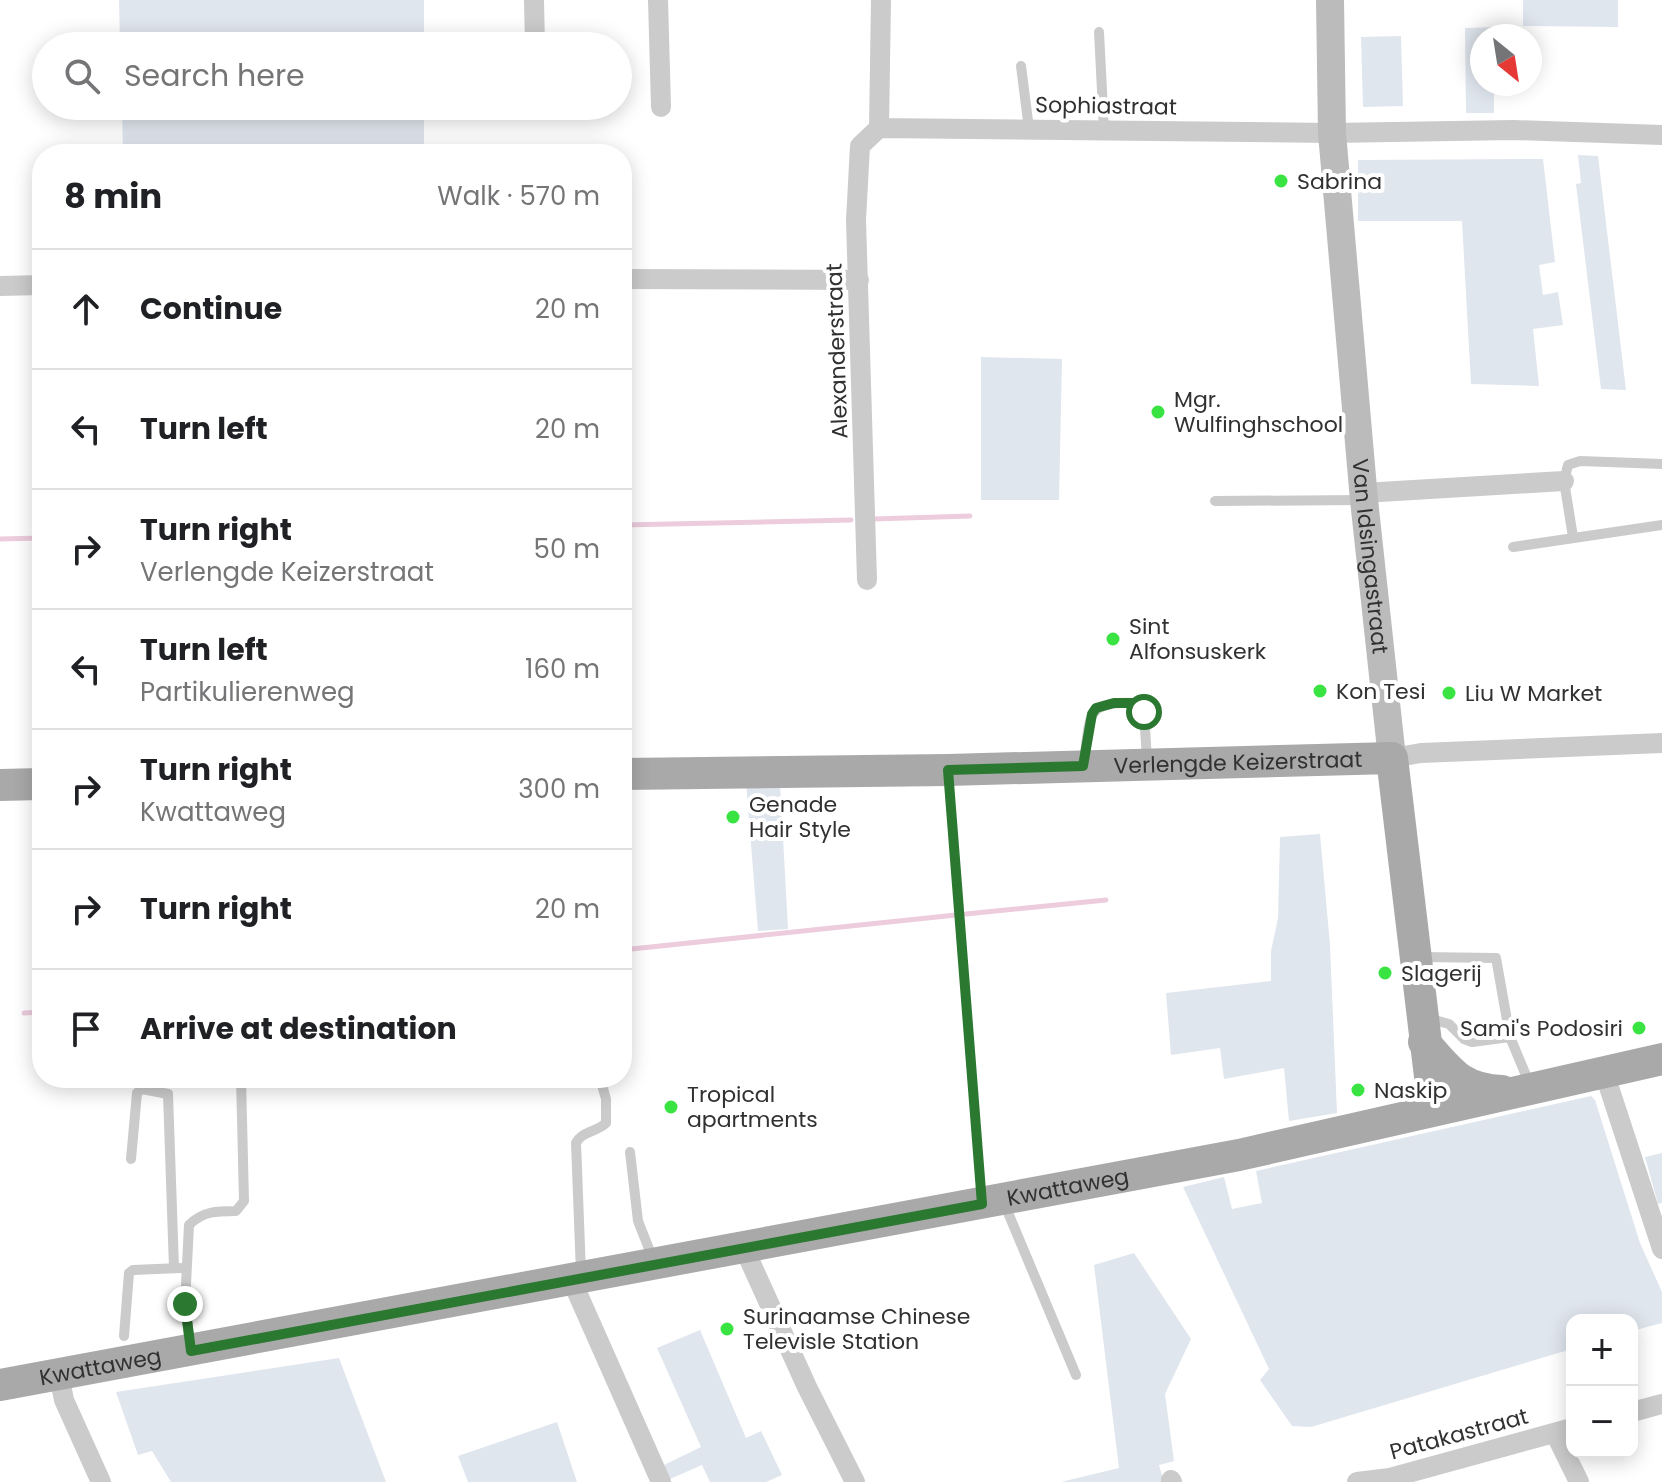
<!DOCTYPE html>
<html lang="en">
<head>
<meta charset="utf-8">
<style>
  body { margin:0; font-family:Poppins,sans-serif; background:#f2f2f2; color:#202124 }
  .controls { position:absolute; right:24px; bottom:24px; display:grid; overflow:hidden; border-radius:16px; box-shadow:0 4px 20px #0003 }
  .controls button { width:72px; height:72px; display:grid; place-items:center; padding:0; border:0; border-bottom:2px solid #e0e0e0; background:#fff; color:#202124; font:40px sans-serif }
  .compass { position:absolute; left:1470px; top:24px; width:72px; height:72px; border-radius:50%; background:#fff; box-shadow:0 4px 20px #0003; rotate:150deg }
  .stop { position:absolute; width:24px; height:24px; margin:-18px; border:6px solid #2b7831; border-radius:50%; background:#fff }
  .stop.end { background:#2b7831; border-color:#fff; box-shadow:0 2px 8px #0008 }
  .list { margin:0; padding:0; list-style:none }
  h2 { display:flex; justify-content:space-between; align-items:center; height:104px; margin:0; padding:0 32px; font-size:34px }
  h2 small { font-size:26px; font-weight:400; color:#757577 }
  .list li { display:grid; grid-template-columns:52px 1fr auto; gap:24px; align-items:center; box-sizing:border-box; height:120px; padding:0 32px; border-top:2px solid #e0e0e0 }
  .list b { display:block; font-size:30px; white-space:nowrap }
  .list p { margin:0; font-size:26px; white-space:nowrap; color:#757577 }
  .list em { font-size:26px; font-style:normal; color:#757577 }
  .icon { flex:none; width:44px; height:44px; fill:none; stroke:currentColor; stroke-width:2; stroke-linecap:round; stroke-linejoin:round }
  .map { position:relative; flex:none; width:1662px; height:1482px; overflow:hidden }
  .search { position:absolute; background:#fff; box-shadow:0 4px 20px #0003; left:32px; top:32px; width:600px; height:88px; display:flex; align-items:center; gap:20px; box-sizing:border-box; padding:0 28px; border-radius:44px; color:#757577; font-size:30px }
  .panel { position:absolute; background:#fff; box-shadow:0 4px 20px #0003; left:32px; top:144px; width:600px; height:944px; border-radius:32px }
  .map>svg:first-child { display:block }
  .green { fill:#e0e6ee }
  .lines { fill:none; stroke-linecap:round; stroke-linejoin:round }
  .stream { stroke:#edcddd; stroke-width:5 }
  .path { stroke:#c5c5c5; stroke-width:3; stroke-dasharray:4 4; stroke-linecap:butt }
  .lane { stroke:#cbcbcb; stroke-width:10 }
  .street { stroke:#cbcbcb; stroke-width:20 }
  .secondary { stroke:#bbb; stroke-width:28 }
  .primary { stroke:#a9a9a9; stroke-width:32 }
  .route { stroke:#2b7831; stroke-width:10 }
  .poi-dot { fill:#39e341; stroke:#fff; stroke-width:3 }
  .labels { text-anchor:middle; dominant-baseline:central; stroke-width:8; stroke-linejoin:round; paint-order:stroke }
  .street-label { font-size:22px; fill:#313131; stroke:#fff }
  .poi-label { font-size:22px; fill:#313131; stroke:#fff; text-anchor:start }
</style>
</head>
<body>
<div class="map">
<svg width="1662" height="1482" viewBox="0 0 1662 1482">
  <rect width="100%" height="100%" fill="#fff"/>
  <path class="green" d="M119,0H424V46H120Z
    M1523,0H1618V27L1523,26Z
    M1495,27V36H1482V84H1494V113H1466L1465,28Z
    M1401,36L1403,106L1363,107L1361,37Z
    M122,106H424V154H123Z
    M1578,155L1598,156L1626,390L1601,389L1576,184L1581,183Z
    M1543,159L1555,262L1539,265L1543,295L1558,292L1563,325L1533,329L1539,386L1471,384L1462,221H1358V160Z
    M981,357L1062,359L1059,500H981Z
    M746,783H780L788,929L758,931Z
    M1320,834L1330,945L1337,1113L1289,1121L1284,1068L1224,1079L1220,1048L1171,1055L1166,993L1271,981V951L1278,918L1280,837Z
    M1591,1096L1595,1100L1640,1243L1662,1292V1323L1632,1331V1320H1572V1349L1311,1427L1292,1426L1260,1380L1269,1369L1183,1187L1224,1177L1232,1209L1262,1203L1256,1171Z
    M1662,1153V1203L1658,1204L1645,1157Z
    M1134,1253L1191,1339L1165,1394L1174,1461L1159,1465L1164,1482H1061L1119,1468L1094,1265Z
    M700,1330L746,1438L761,1431L782,1475L766,1482H710L702,1465L670,1479L664,1465L701,1447L657,1348Z
    M339,1358L386,1482H171L152,1451L138,1455L116,1392Z
    M557,1422L577,1482H468L458,1456Z"/>
  <g class="lines">
    <path class="stream" d="M873,519L970,516
      M622,525L851,520
      M0,539L42,538
      M966,914L1106,900
      M622,950L956,915
      M24,1013L42,1012"/>
    <path class="path" d="M950,793L980,1176"/>
    <path class="lane" d="M1099,32L1104,130
      M1021,66L1029,129
      M1215,501L1362,500
      M1573,537L1564,481L1568,465L1580,461L1662,464
      M1513,547L1662,525
      M1084,760C1091,718 1083,701 1134,703L1144,712L1147,760
      M1420,957L1496,958L1510,1037L1530,1085
      M1427,1018L1449,1024L1464,1039L1472,1042L1510,1037
      M630,1152L638,1221L653,1259
      M131,1159L137,1093L142,1089L168,1094L174,1268
      M1004,1203L1076,1375
      M581,1273L576,1143C582,1131 597,1132 606,1123V1099L600,1078
      M124,1336L129,1273L133,1270L180,1268
      M190,1345L185,1304L189,1225C203,1211 217,1211 236,1211L244,1201L241,1078"/>
    <path class="street" d="M534,0L535,46
      M658,0L661,107
      M879,128L1332,133L1514,130L1662,135
      M879,128L881,0
      M622,279L859,280
      M0,286L42,285
      M1363,493L1564,481
      M867,580L856,220L860,146L879,128
      M1392,758L1421,753L1662,743
      M1604,1072L1662,1249
      M744,1248L807,1387L855,1482
      M572,1281L661,1482
      M59,1375L64,1400L101,1482
      M1632,1412L1662,1404
      M1555,1433L1579,1482
      M1171,1480L1172,1482
      M1357,1482L1390,1478L1572,1428"/>
    <path class="secondary" id="s1" d="M1330,0L1332,133L1364,500L1392,758"/>
    <g class="primary">
      <path id="s2" d="M622,774L948,770L1392,758L1434,1110"/>
      <path d="M0,785L42,784"/>
      <path d="M1424,1042C1450,1071 1460,1089 1502,1091"/>
      <path id="s3" d="M0,1385L1239,1155L1662,1059"/>
    </g>
  </g>
  <g class="lines">
    <path class="route" d="M185,1304L191,1351L982,1204L948,770L1083,766L1092,714L1096,708L1114,703H1134L1144,712"/>
  </g>
  <g class="poi-dot">
    <circle cx="1281" cy="181" r="8"/>
    <circle cx="1158" cy="412" r="8"/>
    <circle cx="1113" cy="639" r="8"/>
    <circle cx="1320" cy="691" r="8"/>
    <circle cx="1449" cy="693" r="8"/>
    <circle cx="733" cy="817" r="8"/>
    <circle cx="1385" cy="973" r="8"/>
    <circle cx="1639" cy="1028" r="8"/>
    <circle cx="1358" cy="1090" r="8"/>
    <circle cx="671" cy="1107" r="8"/>
    <circle cx="727" cy="1329" r="8"/>
  </g>
  <g class="labels">
    <g class="street-label">
      <text transform="translate(1106 106) rotate(1)">Sophiastraat</text>
      <text transform="translate(837 351) rotate(-92)">Alexanderstraat</text>
      <text stroke="none"><textPath href="#s1" startOffset="558">Van Idsingastraat</textPath></text>
      <text stroke="none"><textPath href="#s2" startOffset="616">Verlengde Keizerstraat</textPath></text>
      <text stroke="none"><textPath href="#s3" startOffset="1086">Kwattaweg</textPath></text>
      <text stroke="none"><textPath href="#s3" startOffset="102">Kwattaweg</textPath></text>
      <text transform="translate(1459 1434) rotate(-15)">Patakastraat</text>
    </g>
    <g class="poi-label">
      <text x="1297" y="181">Sabrina</text>
      <text x="1174" y="399">Mgr.<tspan x="1174" dy="25">Wulfinghschool</tspan></text>
      <text x="1129" y="626">Sint<tspan x="1129" dy="25">Alfonsuskerk</tspan></text>
      <text x="1336" y="691">Kon Tesi</text>
      <text x="1465" y="693">Liu W Market</text>
      <text x="749" y="804">Genade<tspan x="749" dy="25">Hair Style</tspan></text>
      <text x="1401" y="973">Slagerij</text>
      <text x="1623" y="1028" text-anchor="end">Sami's Podosiri</text>
      <text x="1374" y="1090">Naskip</text>
      <text x="687" y="1094">Tropical<tspan x="687" dy="25">apartments</tspan></text>
      <text x="743" y="1316">Surinaamse Chinese<tspan x="743" dy="25">Televisle Station</tspan></text>
    </g>
  </g>
</svg>
<div class="controls">
<button>+</button>
<button>−</button>
</div>
<svg class="compass" viewBox="-18 -18 36 36"><path d="M0-13l5 13h-10z" fill="#e53935"/><path d="M0 13l5-13h-10z" fill="#757577"/></svg>
<div class="stop" style="left:1144px;top:712px"></div>
<div class="stop end" style="left:185px;top:1304px"></div>
<div class="search"><svg class="icon" aria-label="search" viewBox="0 0 24 24"><circle cx="10" cy="10" r="6"/><path d="M15 15l6 6"/></svg>Search here</div>
<section class="panel">
<h2>8 min<small>Walk · 570 m</small></h2>
<ul class="list">
<li><svg class="icon" aria-label="ahead" viewBox="0 0 24 24"><path d="M12 20V5M6 11l6-6 6 6"/></svg><div><b>Continue</b></div><em>20 m</em></li>
<li><svg class="icon" aria-label="left" viewBox="0 0 24 24"><path d="M17 20v-9H6M10 6l-5 5 5 5"/></svg><div><b>Turn left</b></div><em>20 m</em></li>
<li><svg class="icon" aria-label="right" viewBox="0 0 24 24"><path d="M7 20v-9h11M14 6l5 5-5 5"/></svg><div><b>Turn right</b><p>Verlengde Keizerstraat</p></div><em>50 m</em></li>
<li><svg class="icon" aria-label="left" viewBox="0 0 24 24"><path d="M17 20v-9H6M10 6l-5 5 5 5"/></svg><div><b>Turn left</b><p>Partikulierenweg</p></div><em>160 m</em></li>
<li><svg class="icon" aria-label="right" viewBox="0 0 24 24"><path d="M7 20v-9h11M14 6l5 5-5 5"/></svg><div><b>Turn right</b><p>Kwattaweg</p></div><em>300 m</em></li>
<li><svg class="icon" aria-label="right" viewBox="0 0 24 24"><path d="M7 20v-9h11M14 6l5 5-5 5"/></svg><div><b>Turn right</b></div><em>20 m</em></li>
<li><svg class="icon" aria-label="arrive" viewBox="0 0 24 24"><path d="M6 21V4h12l-3 4 3 4H6"/></svg><div><b>Arrive at destination</b></div></li>
</ul>
</section>
</div>
</body>
</html>
